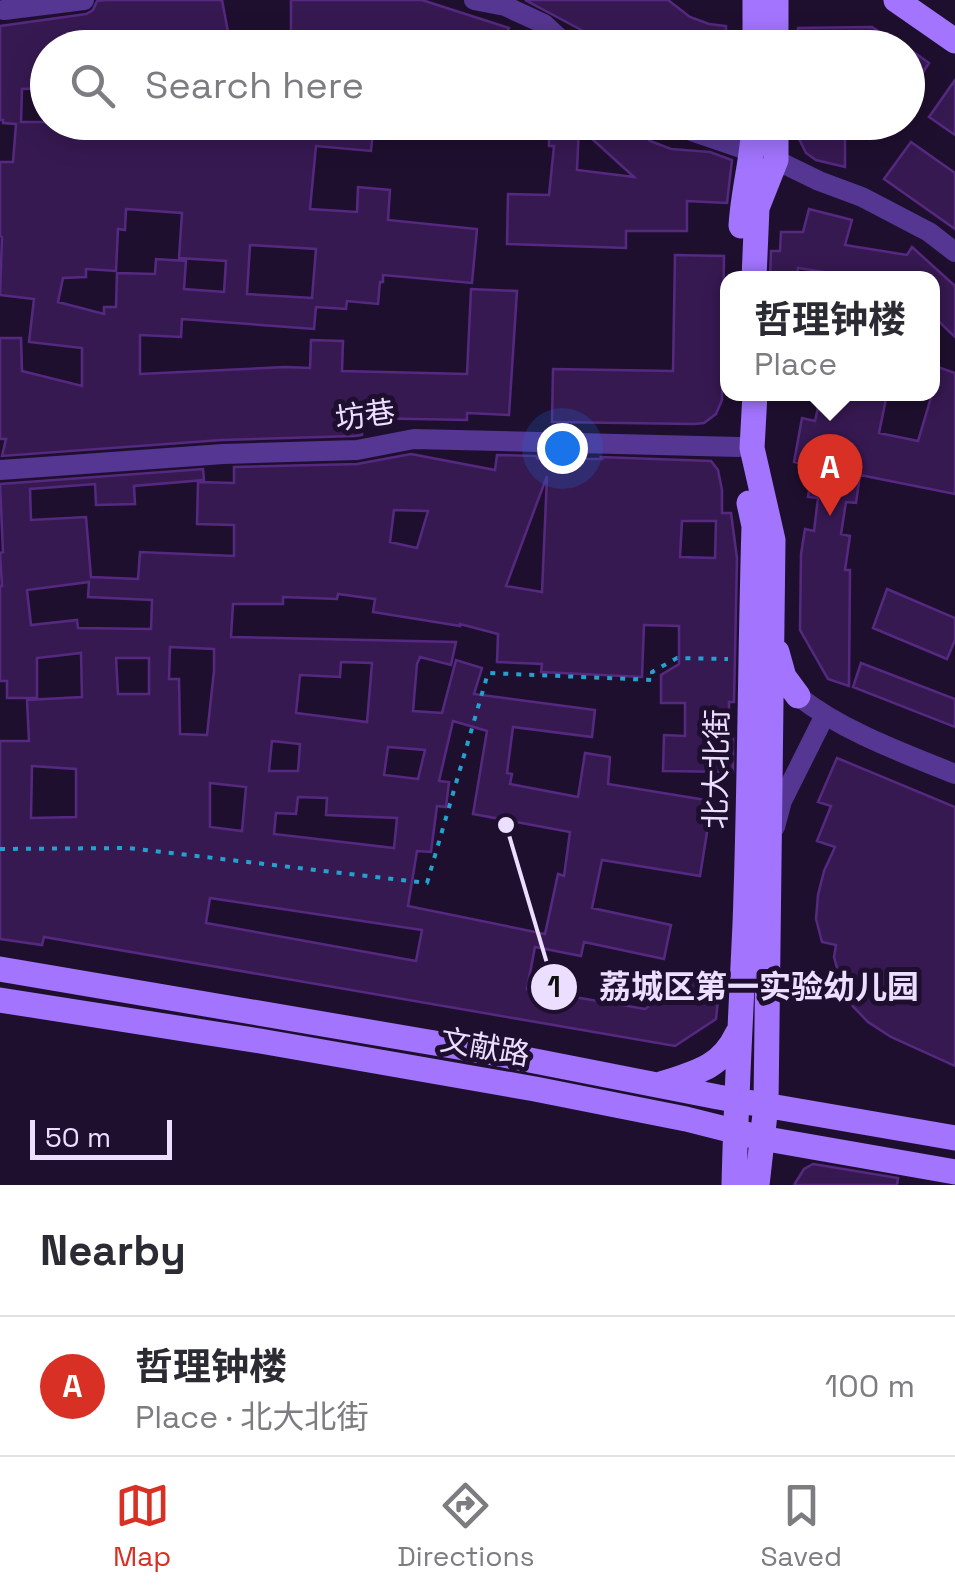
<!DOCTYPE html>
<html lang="en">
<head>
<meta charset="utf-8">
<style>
  body { margin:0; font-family:"Space Grotesk","Noto Sans SC",sans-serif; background:#f7f7f7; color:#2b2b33 }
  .scale { position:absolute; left:30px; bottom:25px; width:142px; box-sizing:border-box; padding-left:10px; border:5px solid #ecdeff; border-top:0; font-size:28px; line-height:35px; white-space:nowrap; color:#ecdeff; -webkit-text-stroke:8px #1f0f2f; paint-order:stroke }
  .you { position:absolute; left:562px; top:448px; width:35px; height:35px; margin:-25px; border:8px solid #fff; border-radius:50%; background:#1a73e8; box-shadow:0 0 0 15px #1a73e833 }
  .badge { display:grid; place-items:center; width:65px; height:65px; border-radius:50%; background:#d93025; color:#fff; font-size:32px; font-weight:700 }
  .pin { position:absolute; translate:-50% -82px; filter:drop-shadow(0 2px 5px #0008) }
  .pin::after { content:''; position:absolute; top:52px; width:35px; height:30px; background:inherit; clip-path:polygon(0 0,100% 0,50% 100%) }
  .popup { position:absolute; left:720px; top:271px; width:220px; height:130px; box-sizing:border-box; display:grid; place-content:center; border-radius:20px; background:#fff; filter:drop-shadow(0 2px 8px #0005); font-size:32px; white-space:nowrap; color:#7c7c81 }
  .popup b { font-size:38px; color:#2b2b33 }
  .popup::after { content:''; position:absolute; left:50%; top:100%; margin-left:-20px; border:20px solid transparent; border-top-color:#fff }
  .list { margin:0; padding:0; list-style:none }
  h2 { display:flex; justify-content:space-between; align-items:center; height:130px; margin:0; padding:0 40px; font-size:42px }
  h2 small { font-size:32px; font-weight:400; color:#7c7c81 }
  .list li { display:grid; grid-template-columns:65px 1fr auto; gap:30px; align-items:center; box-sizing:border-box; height:140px; padding:0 40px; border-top:2px solid #e1e1e2 }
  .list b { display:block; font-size:38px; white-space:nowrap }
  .list p { margin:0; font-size:32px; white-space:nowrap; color:#7c7c81 }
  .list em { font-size:32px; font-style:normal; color:#7c7c81 }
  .icon { flex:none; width:55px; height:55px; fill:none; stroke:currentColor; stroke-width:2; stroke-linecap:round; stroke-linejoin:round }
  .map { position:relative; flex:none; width:955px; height:1185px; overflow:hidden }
  .search { position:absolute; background:#fff; box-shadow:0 5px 25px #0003; left:30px; right:30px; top:30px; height:110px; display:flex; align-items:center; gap:25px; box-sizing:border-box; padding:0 35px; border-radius:55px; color:#7c7c81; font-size:38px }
  .sheet { height:270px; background:#fff }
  nav { display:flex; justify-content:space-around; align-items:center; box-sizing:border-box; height:140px; border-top:2px solid #e1e1e2; background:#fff; font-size:28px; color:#7c7c81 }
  nav a { display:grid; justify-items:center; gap:5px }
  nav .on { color:#d93025 }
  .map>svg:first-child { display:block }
  .building { fill:#371952; stroke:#562981; stroke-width:2.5; fill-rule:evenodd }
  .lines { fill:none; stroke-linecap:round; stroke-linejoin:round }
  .path { stroke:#24a2cd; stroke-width:4; stroke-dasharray:5 8; stroke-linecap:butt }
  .street { stroke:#563693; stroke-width:20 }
  .secondary { stroke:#a375ff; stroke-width:25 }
  .labels { text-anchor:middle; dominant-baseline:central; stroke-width:10; stroke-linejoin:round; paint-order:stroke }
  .street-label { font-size:30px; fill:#ecdeff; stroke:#1f0f2f }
  .leader { fill:none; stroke:#ecdeff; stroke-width:4 }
  .callout-dot { fill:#ecdeff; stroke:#1f0f2f; stroke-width:4 }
  .mark-label { font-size:30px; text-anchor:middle; font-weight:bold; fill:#111 }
  .callout-label { font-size:32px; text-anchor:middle; font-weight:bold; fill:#ecdeff; stroke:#1f0f2f; stroke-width:10; stroke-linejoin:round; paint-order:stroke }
</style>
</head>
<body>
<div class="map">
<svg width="955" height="1185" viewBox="0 0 955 1185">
  <rect width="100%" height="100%" fill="#1f0f2f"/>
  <path class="building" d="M106,0H222L231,48H89V39L48,47V88L22,89L21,122H374L371,151L316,146L310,209L357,212L358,187L390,190L388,220L477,229L472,283L383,275V282H380L378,304L347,301L346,309L316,307L314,329L182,319L181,337L140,335V374L285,367L310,368L311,340L343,341L342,371L467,374L471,289L517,291L509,415L467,413V420L362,418V435L355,436L222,440L2,456L6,439H0V338H21L22,371L82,386V348L29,342L34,299L0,295L2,237L0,236V162H13L16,124L3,123V120H0V26L86,14L93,10L97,1ZM126,209L182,213L179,258L226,261L224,292L184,289L186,261L156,259L155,274L117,273L116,307H104V314L58,302L63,278L86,277V269L116,271L118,229L125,230ZM250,245L316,249L312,298L247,294Z
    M291,0H422L509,28L500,48H430L402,39V48H291Z
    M525,0H668L690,17L709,24L726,26V48H603L585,32Z
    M872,27L906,48H798V28Z
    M908,48L929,63L908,96Z
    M955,80V135L929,117Z
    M480,122H623L650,141L671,149L710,152L732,160L727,203L687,201V231H626V248L507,244L508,194L549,195L554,146H549V138L479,135ZM579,127L634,177L577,170Z
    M798,122H845V167L816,160L806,153L798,137Z
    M911,142L955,173V229L884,179Z
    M809,209L852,220L845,245L907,255L912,247L955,286V337L932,315V278H863L798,268L797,278L770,277L771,251H780L781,232H803Z
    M675,255L724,256L722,400L716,414L704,423L694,424L552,422L553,369L673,371Z
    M932,365L955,373V494L860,475L856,503L846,502L841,534L850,536L845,570H850L849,686L828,679L800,630L801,554L805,529L814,531L818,498L808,497L813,466L794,462L802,418L815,421L821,394H887L879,433L918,441L932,394Z
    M411,454L495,470L497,455L536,456L538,459H602L601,457L711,461L718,470L722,490V513H731L737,558L734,702H729V738H733V772L663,771L664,735L685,736V703H661V675L679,664V626L644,625L642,677L541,672L542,664L497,662L498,634L460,624V626L373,612L375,599L338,594L337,599L283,597V604H233L231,637L456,642L451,665L420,657L417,664L413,711L442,713L456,660L482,668L474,694L595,710L592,737L513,727L507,773L512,774L510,784L578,797L585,753L610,757L608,784L712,801L700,876L602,860L592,908L671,925L664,959L584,942L581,956L535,947L527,989L645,1009L690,978L720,981L716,1019L675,1046L44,937L42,945L0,939V741H29L27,700L82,697L81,653L37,658V698H7V681H0V586H2L0,553L3,552L0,484L203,469L204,480L134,486L135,504L96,505L95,484L30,489L31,520L86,517L91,577L138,579L140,552L234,556V525L197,524L198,482L234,483V467L357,464ZM547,476L542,592L506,586ZM394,510L428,511L417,548L390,542ZM682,521H716L715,558L680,557ZM89,582L88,597L152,600L151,629L78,628L77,620L31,625L27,590ZM170,647L214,649V671L207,735L180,734L179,679H169ZM116,658H149V694H118ZM341,662L372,663L367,722L296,713L300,675L340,677ZM453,721L487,731L473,814L570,832L564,876L558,874L545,934L408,906L417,851L431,852L437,806L446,807L449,782L439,781ZM272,741L300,744L298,771H269ZM388,747L425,750L418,779L384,775ZM32,766L76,769V817L31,818ZM210,783L246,787L242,831L210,827ZM298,797L327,798L326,815L397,818L394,848L274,834L276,813L296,814ZM210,898L422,930L416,961L206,923Z
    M887,589L955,618V640L947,659L873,628Z
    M861,663L955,699V727L853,687Z
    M837,758L955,807V1066L891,1037L868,1022L844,997L848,986L837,968L834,957L836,945L822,942L816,919L818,895L824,871L835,847L817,841L831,806L818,802Z
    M813,1164L898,1178L897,1185H794L804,1169Z"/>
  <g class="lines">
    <path class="path" d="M0,849L128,848L427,883L488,673L653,680L652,672L677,658L728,659"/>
    <path class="street" d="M474,0L505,6L544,24L570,48
      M4,10L84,0
      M665,122L776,160L819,181L862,197L929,232L955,252
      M0,470L223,454L357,450L414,439L739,447
      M798,696C842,731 903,753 955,774
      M775,827L782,801L825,715"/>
    <path class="secondary" d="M776,0V48
      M896,0L955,41
      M755,48V0
      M741,226C743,190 753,158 754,122
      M754,278L757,208L776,160V122
      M755,394L752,448L773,540L766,1105L757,1185
      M777,652L784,677L798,696
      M0,969L499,1054L718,1097L955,1138
      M0,1000L260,1041L535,1089L686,1119L761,1138L955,1172
      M661,1084C695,1073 721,1068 737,1034
      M734,1185C736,1098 741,1011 745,924C750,792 750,659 754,526L749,503"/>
  </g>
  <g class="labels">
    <g class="street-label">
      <text transform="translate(365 415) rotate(-8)">坊巷</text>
      <text transform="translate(716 769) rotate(-89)">北大北街</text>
      <text transform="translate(485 1047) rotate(10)">文献路</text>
    </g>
  </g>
  <path class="leader" d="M506 825L554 987"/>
  <g class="callout-dot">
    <circle cx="506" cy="825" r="10"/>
    <circle cx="554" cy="987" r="25"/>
  </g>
  <g class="mark-label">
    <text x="554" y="997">1</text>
  </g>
  <g class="callout-label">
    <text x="759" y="998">荔城区第一实验幼儿园</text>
  </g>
</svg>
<div class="scale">50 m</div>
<div class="you"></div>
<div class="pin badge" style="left:830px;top:516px">A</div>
<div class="popup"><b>哲理钟楼</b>Place</div>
<div class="search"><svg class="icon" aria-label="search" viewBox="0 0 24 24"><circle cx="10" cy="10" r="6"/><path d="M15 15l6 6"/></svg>Search here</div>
</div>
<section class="sheet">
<h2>Nearby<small></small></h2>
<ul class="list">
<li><span class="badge">A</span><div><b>哲理钟楼</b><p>Place · 北大北街</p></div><em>100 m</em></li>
</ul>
</section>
<nav>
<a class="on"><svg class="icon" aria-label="map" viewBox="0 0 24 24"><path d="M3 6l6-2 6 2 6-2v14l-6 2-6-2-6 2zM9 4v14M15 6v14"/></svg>Map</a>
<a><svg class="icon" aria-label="directions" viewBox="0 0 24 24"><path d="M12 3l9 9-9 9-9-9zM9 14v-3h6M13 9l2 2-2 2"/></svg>Directions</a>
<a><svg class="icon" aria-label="saved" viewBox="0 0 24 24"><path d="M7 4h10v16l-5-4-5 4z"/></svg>Saved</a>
</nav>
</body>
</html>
